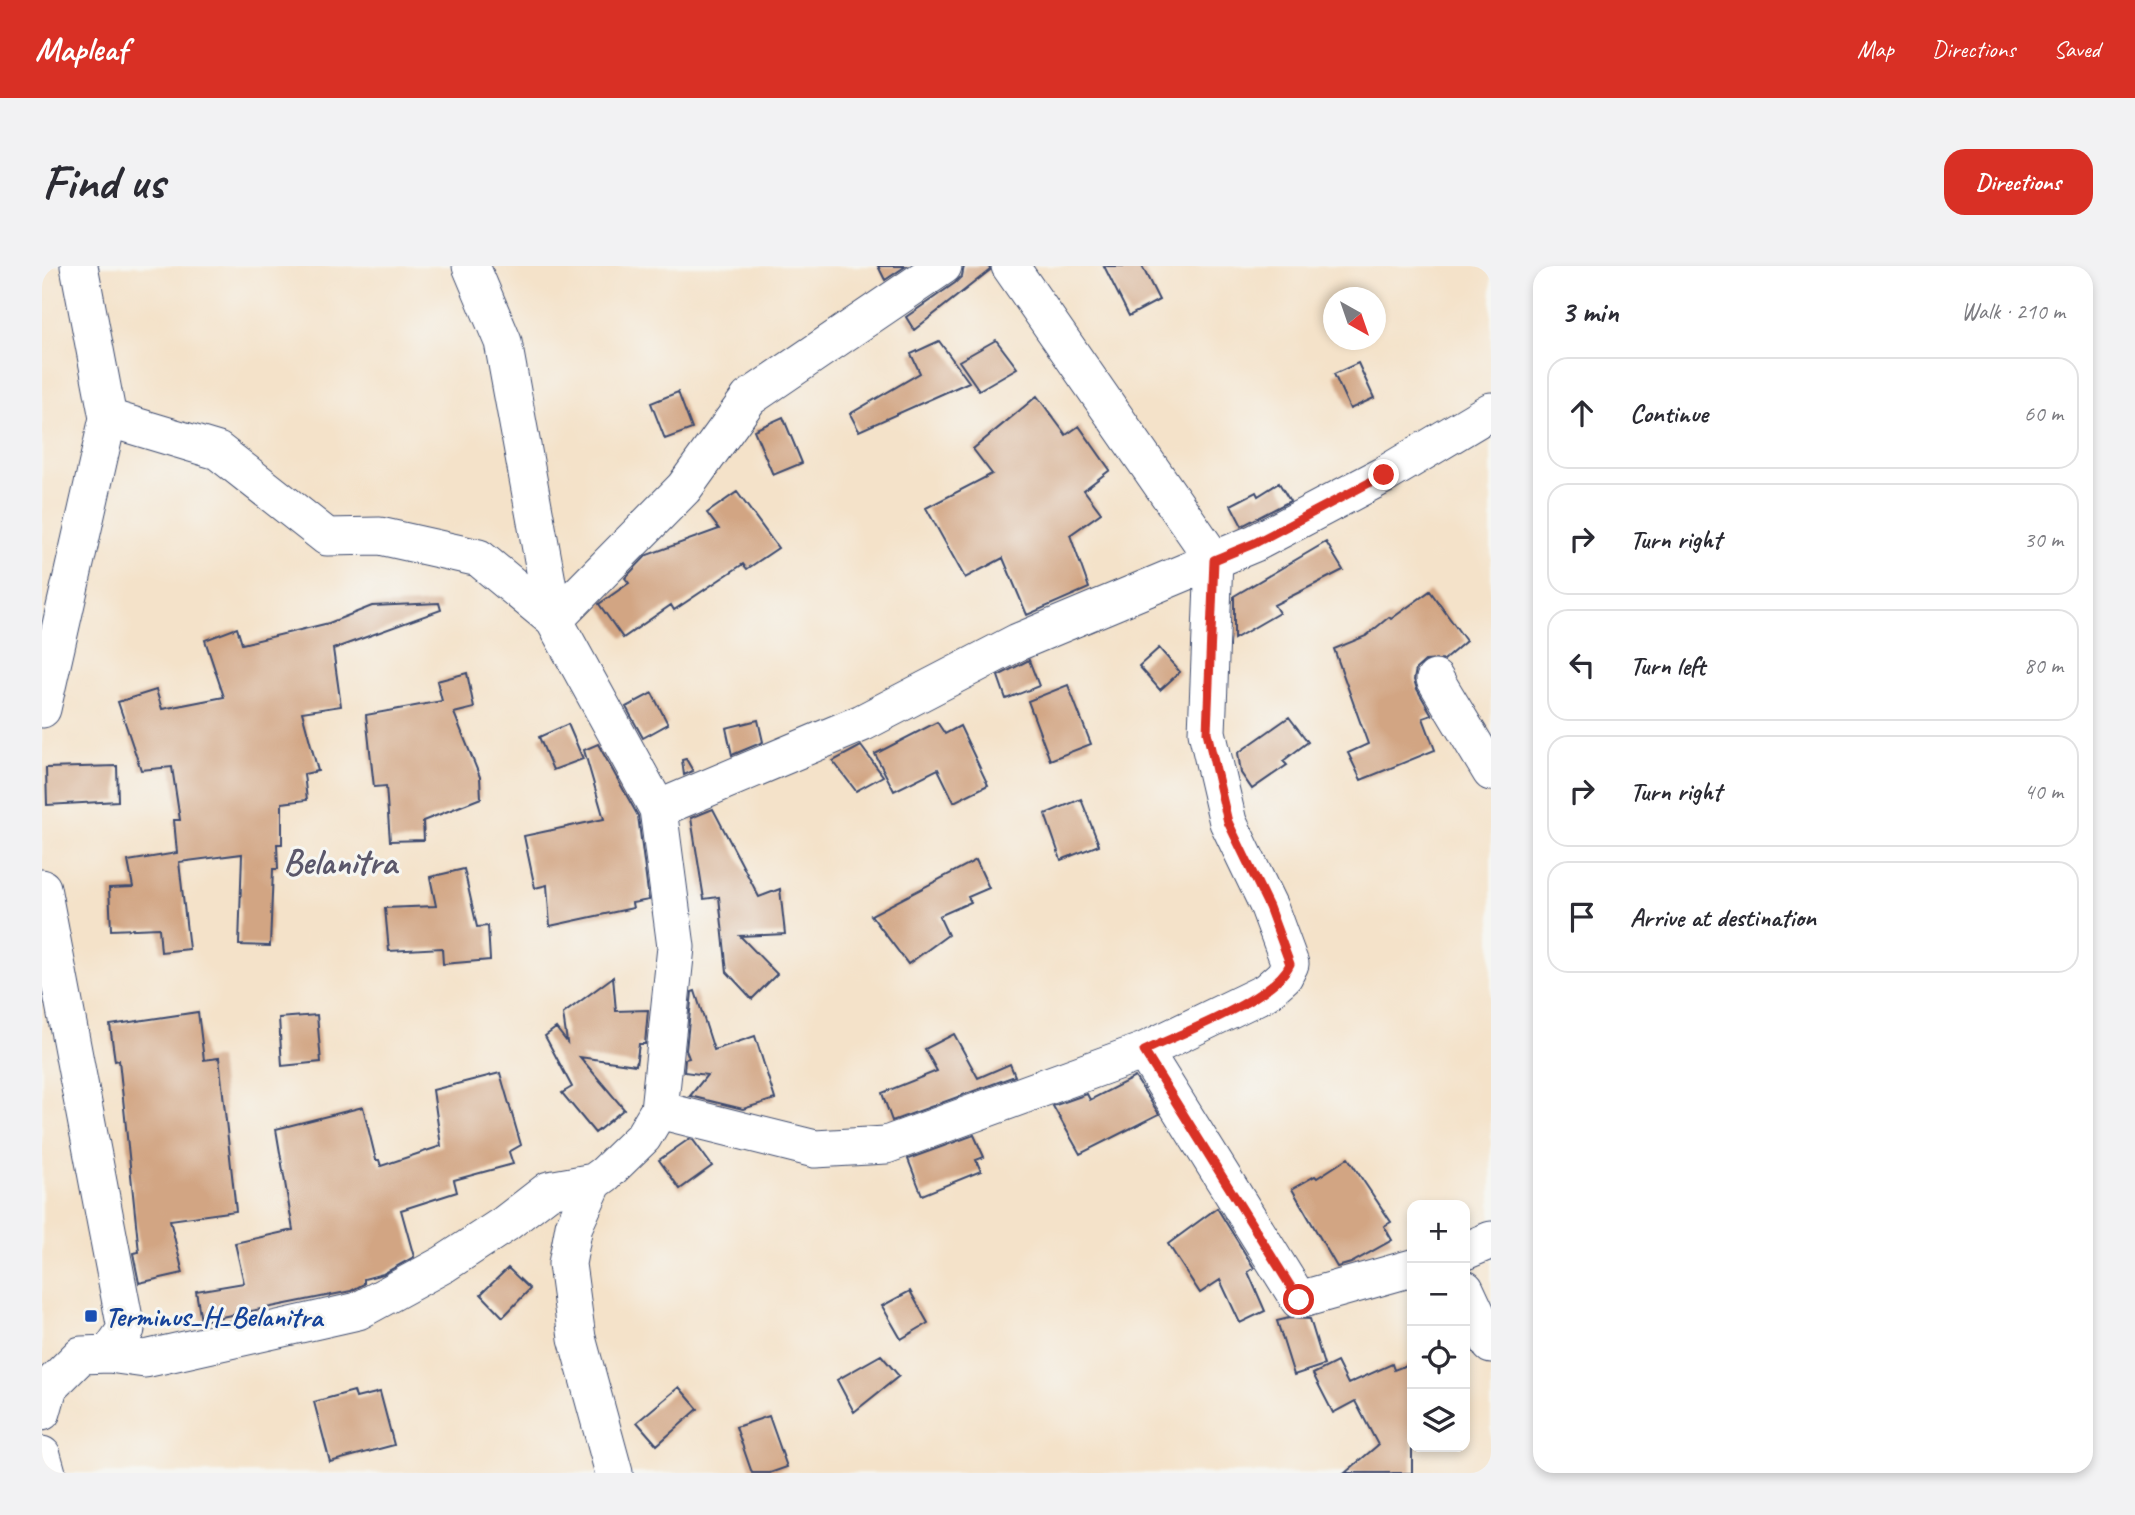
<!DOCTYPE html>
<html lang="en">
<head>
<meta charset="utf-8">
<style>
  body { margin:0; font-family:Caveat,sans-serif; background:#f2f2f3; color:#2b2b33 }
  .controls { position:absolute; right:21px; bottom:21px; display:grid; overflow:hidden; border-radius:14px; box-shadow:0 4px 10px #0003 }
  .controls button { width:63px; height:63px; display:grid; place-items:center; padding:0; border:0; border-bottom:2px solid #e1e1e2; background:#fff; color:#2b2b33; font:35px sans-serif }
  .compass { position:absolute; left:1281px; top:21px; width:63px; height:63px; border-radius:50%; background:#fff; box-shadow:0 4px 10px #0003; rotate:140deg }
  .stop { position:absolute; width:21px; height:21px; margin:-16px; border:5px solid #d93025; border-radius:50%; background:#fff }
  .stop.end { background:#d93025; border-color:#fff; box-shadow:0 2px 7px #0008 }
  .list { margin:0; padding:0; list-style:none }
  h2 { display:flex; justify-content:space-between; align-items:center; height:91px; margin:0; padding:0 28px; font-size:30px }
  h2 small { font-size:23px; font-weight:400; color:#7c7c81 }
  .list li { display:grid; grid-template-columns:46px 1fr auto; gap:21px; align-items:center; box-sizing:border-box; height:112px; margin:0 14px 14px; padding:0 14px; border:2px solid #e1e1e2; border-radius:21px }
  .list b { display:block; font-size:26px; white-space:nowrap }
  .list em { font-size:23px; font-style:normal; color:#7c7c81 }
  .icon { flex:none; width:38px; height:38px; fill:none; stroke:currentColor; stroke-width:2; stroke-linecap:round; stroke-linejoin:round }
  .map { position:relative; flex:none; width:1449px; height:1207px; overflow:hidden; border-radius:21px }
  header { display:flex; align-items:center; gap:42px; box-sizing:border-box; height:98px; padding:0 35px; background:#d93025; color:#fff }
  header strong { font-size:33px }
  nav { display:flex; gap:38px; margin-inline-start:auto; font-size:24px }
  .intro { display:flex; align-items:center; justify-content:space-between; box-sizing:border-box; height:168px; padding:0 42px }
  h1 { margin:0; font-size:49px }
  .button { padding:18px 32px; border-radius:21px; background:#d93025; color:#fff; font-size:24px; font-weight:700 }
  main { display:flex; gap:42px; padding:0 42px }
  aside { flex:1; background:#fff; border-radius:21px; box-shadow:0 4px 10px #0003 }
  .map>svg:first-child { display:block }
  .building { fill:#d2a583 }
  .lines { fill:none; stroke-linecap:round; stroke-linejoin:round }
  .minor-casing { stroke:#3c4a6e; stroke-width:39 }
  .minor { stroke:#fff; stroke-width:37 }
  .route { stroke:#d93025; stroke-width:9 }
  .transit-dot { fill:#1a4fb4; stroke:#f6f6f2; stroke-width:2.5 }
  .labels { text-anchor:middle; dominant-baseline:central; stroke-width:6; stroke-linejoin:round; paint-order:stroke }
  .transit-label { font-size:28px; font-weight:bold; fill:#164399; stroke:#f6f6f2; text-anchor:start }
  .district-label { font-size:35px; font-weight:bold; fill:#5b586b; stroke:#f6f6f2 }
</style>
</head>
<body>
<header>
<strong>Mapleaf</strong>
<nav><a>Map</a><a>Directions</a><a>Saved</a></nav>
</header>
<div class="intro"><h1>Find us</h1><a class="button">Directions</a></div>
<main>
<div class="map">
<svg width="1449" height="1207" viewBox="0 0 1449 1207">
  <rect width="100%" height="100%" fill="#f6f6f2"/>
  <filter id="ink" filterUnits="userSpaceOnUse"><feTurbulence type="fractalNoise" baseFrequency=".0143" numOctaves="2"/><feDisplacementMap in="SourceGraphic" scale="14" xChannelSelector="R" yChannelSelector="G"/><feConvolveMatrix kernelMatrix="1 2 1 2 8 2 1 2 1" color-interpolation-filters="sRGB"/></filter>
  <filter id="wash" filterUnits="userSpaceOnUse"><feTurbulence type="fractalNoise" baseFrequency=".00686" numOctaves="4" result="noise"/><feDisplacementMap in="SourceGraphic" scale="28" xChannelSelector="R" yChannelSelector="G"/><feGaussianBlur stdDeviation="1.57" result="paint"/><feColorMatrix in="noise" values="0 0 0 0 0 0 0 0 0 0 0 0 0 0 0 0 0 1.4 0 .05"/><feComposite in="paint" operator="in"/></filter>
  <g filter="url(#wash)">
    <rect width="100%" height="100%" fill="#f4e2c9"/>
    <g id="blocks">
      <path class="building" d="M836,0H864L843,14Z
        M922,0H947L948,4L872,64L864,51L913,17L920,10Z
        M1062,0H1100L1117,34L1087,50Z
        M954,74L975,102L937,124L917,95Z
        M897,75L927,116L817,165L808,148L878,107L869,88Z
        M1316,97L1332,132L1308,143L1292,108Z
        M636,126L650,163L623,173L609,137Z
        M995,130L1024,169L1037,160L1068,204L1042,224L1059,247L1028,269L1047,322L985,349L961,292L923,312L884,242L950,208L931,183Z
        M741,151L760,197L731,209L712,164Z
        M1237,217L1248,235L1200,260L1189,239L1214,226L1216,230Z
        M695,226L736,282L705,303L701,298L632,344L629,339L581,372L557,338L587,317L583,312L605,289L677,263L665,247Z
        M1284,276L1301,304L1232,339L1237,347L1192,373V330Z
        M1388,325L1424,375L1402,394L1383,395L1374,403L1372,414L1375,423L1390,449L1381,452L1393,484L1319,514L1306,487L1326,478L1292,383L1324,370L1347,351L1349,353Z
        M397,337L399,344L291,383L299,440L260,446L276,505L262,508L265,534L240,537V578H235L236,603H231L228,680L197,679L200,588L137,596L147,683L119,686L117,662L69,664L67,622L91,621L86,595L135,587L132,554H138L130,501L99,504L76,436L114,424L120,443L182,431L163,374L195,362L200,378L287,357L330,340Z
        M1117,382L1138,406L1118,424L1097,400Z
        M987,394L997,420L964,433L956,410Z
        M425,407L432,442L412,447L438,511L439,532L381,555L382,574L348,575L344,520L332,521L324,449L400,435L395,415Z
        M1026,419L1049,478L1008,494L986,435Z
        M610,427L626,458L601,472L584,441Z
        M1247,451L1266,476L1241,495L1245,499L1210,523L1199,507L1196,487Z
        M716,454L721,476L690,489L684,462Z
        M895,456L903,468L918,460L946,519L912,536L896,503L852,525L833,488Z
        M526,458L541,493L511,504L497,471Z
        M556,478L596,550L607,634L590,637L591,642L508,660L505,619L493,622L482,570L562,553L542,484Z
        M819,480L841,510L814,525L791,495Z
        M644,493L651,505L642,509L640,494Z
        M75,500L76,535L5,539L4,502Z
        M1039,533L1057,579L1019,594L1003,548Z
        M671,543L717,631L738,623L743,668L698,670L735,708L710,733L685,706L677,631L662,633L649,552Z
        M934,594L947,622L926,631L929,636L897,650L906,669L866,698L829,649Z
        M422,603L435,661L446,660L448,694L401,698L400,682L347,685L343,642L394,640L388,611Z
        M571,711L574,745L606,744L603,778H597L594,799L538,791L582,843L553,867L520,827L530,821L503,770L514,762L525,776L521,748Z
        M653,725L672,784L713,770L733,833L701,843L648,830L665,809L642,806L643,793L647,792L644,784L650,726Z
        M156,746L162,794L177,792L194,945L128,954L141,1007L97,1017L91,987L97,986L77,794L73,795L68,759Z
        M275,749L279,796L240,800L237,752Z
        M912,768L936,812L968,798L973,810L850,855L840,827L895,805L883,783Z
        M458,807L479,879L467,886L471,898L412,914L415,926L359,944L372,991L341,1008L322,1013V1018L309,1025L159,1055L154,1025L202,1017L193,977L251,964L234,863L321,841L334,894H337L339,900L399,880L391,824Z
        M1093,811L1117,848L1038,888L1011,840L1045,828L1048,834Z
        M932,869L942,891L934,894L939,905L880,929L866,893Z
        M647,873L651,874L670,900L638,923L617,894Z
        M1306,892L1349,956L1342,960L1350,974L1309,997L1295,1001L1250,923L1273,910L1275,912Z
        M1175,942L1212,1002L1206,1006L1223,1045L1198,1057L1178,1014L1158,1027L1126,978Z
        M466,1002L488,1023L461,1051L439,1028Z
        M868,1025L886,1057L859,1073L840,1040Z
        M1247,1052L1268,1053L1282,1099L1252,1109L1235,1055Z
        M839,1089L857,1110L812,1146L795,1114Z
        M1295,1096L1306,1118L1350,1098L1352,1104L1370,1097V1207H1303L1336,1179L1313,1135L1291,1147L1271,1108Z
        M637,1121L656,1143L615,1179L595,1156Z
        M312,1125L314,1132L338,1126L352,1179L288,1196L272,1136Z
        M727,1150L745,1201L728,1207H710L694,1161Z"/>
    </g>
  </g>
  <g filter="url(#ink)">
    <use href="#blocks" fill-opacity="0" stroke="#3c4a6e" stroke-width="2"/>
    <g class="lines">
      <defs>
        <path id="minor" d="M429,0L461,76L512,354L642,222L707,132L901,0
          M66,152L176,185L285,271L338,270L437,292L512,354L616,543L634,681L617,844L601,871L563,908L552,916L507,924L463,958L402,998L316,1045L103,1093L67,1088
          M1393,413L1449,506
          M0,443L66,152L37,0
          M616,543L820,457L976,376L1213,277L1342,209L1449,145
          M0,622L84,1063L67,1088L39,1089L7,1121L0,1146
          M1102,785L1257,1034L1370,1002
          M617,844L773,883L844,879L1102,785L1224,726L1242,710L1248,698L1227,641L1186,556L1165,466L1172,294L968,0
          M552,916L532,960L525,998L535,1072L572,1207
          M1423,985L1449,974
          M1423,1023L1449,1079
          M0,1189L5,1207"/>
      </defs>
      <use href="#minor" class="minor-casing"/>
      <use href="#minor" class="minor"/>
    </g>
  </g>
  <g class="lines" filter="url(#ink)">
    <path class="route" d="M1257,1034L1102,785C1139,767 1232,733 1248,698L1227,641L1186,556L1165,466L1172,294L1213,277L1342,209"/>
  </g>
  <rect class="transit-dot" x="42" y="1043" width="14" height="14" rx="3.5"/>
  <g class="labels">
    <g class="transit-label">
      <text x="63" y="1050">Terminus_H_Belanitra</text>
    </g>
    <g class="district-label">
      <text x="298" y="596">Belanitra</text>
    </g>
  </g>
</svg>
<div class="controls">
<button>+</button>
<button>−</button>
<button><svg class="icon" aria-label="locate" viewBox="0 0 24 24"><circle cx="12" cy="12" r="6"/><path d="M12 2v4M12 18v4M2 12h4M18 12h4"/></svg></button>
<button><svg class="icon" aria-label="layers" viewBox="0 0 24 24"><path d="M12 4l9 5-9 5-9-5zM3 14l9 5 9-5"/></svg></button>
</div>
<svg class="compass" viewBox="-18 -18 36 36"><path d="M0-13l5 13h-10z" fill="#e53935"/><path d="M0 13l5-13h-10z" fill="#7c7c81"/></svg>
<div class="stop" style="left:1257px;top:1034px"></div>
<div class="stop end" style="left:1342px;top:209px"></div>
</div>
<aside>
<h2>3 min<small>Walk · 210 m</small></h2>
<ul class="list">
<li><svg class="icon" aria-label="ahead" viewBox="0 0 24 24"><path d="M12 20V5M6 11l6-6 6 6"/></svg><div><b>Continue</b></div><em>60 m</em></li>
<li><svg class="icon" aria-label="right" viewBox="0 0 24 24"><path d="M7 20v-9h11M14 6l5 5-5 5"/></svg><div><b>Turn right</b></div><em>30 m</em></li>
<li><svg class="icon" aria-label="left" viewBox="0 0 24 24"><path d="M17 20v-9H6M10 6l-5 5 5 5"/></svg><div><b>Turn left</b></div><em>80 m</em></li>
<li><svg class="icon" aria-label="right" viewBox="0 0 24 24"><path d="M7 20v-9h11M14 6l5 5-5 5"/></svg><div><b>Turn right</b></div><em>40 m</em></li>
<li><svg class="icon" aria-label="arrive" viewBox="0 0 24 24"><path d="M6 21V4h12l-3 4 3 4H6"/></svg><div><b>Arrive at destination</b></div></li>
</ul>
</aside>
</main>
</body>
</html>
